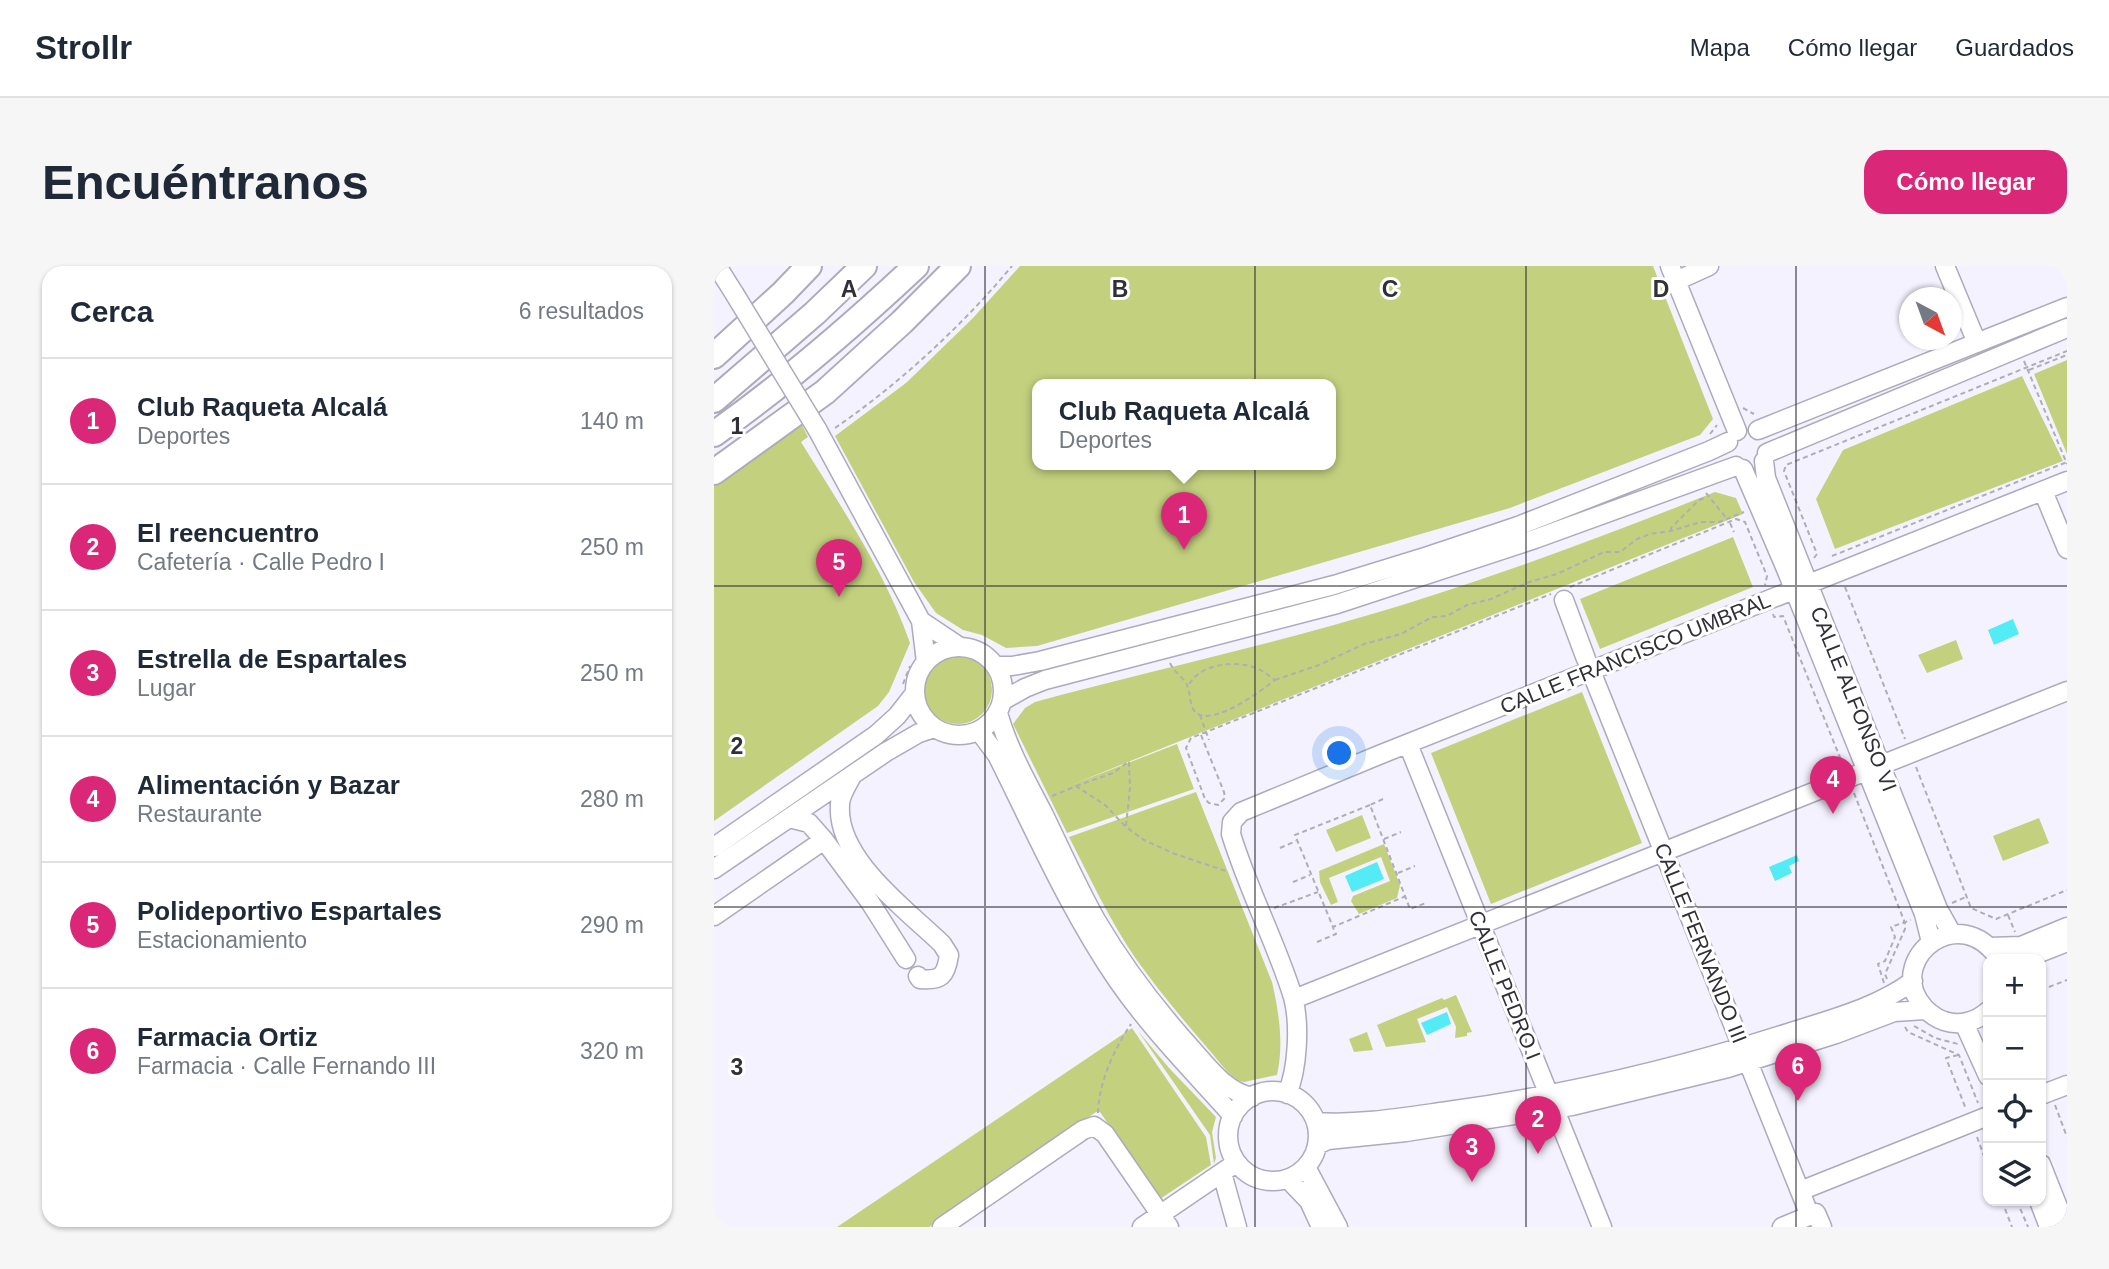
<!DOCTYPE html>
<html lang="es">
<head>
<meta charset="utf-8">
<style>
  body { margin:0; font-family:Arial,sans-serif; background:#f6f6f7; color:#1f2937 }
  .controls { position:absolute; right:21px; bottom:21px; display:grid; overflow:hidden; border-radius:14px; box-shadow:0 2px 5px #0004 }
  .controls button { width:63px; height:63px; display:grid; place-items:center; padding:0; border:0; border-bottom:2px solid #e0e1e3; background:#fff; color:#1f2937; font:35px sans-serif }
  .compass { position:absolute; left:1185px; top:21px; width:63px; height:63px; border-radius:50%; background:#fff; box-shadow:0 2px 5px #0004; rotate:139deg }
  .you { position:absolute; left:626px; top:488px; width:24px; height:24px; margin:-18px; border:5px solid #fff; border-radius:50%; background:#1a73e8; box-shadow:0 0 0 10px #1a73e833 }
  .badge { display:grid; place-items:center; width:46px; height:46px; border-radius:50%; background:#db2777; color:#fff; font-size:23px; font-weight:700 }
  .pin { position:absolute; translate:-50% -58px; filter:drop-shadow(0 2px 4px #0008) }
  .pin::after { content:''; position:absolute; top:37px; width:24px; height:21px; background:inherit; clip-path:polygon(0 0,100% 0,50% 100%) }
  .popup { position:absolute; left:318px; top:113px; width:304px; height:91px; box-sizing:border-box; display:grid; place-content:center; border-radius:14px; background:#fff; filter:drop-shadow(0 2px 5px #0005); font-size:23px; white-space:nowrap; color:#747a83 }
  .popup b { font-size:26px; color:#1f2937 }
  .popup::after { content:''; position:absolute; left:50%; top:100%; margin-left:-14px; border:14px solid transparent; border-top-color:#fff }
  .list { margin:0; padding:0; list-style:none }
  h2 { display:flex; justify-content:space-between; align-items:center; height:91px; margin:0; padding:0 28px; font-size:30px }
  h2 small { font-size:23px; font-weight:400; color:#747a83 }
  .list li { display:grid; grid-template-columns:46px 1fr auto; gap:21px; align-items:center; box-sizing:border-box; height:126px; padding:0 28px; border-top:2px solid #e0e1e3 }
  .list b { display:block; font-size:26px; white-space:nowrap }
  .list p { margin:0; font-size:23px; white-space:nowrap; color:#747a83 }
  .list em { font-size:23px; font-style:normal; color:#747a83 }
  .icon { flex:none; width:38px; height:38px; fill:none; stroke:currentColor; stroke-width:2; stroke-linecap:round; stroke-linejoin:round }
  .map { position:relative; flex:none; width:1353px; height:961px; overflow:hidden; border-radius:21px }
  header { display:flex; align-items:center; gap:42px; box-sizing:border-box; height:98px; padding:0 35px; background:#fff; border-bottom:2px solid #e0e1e3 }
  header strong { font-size:33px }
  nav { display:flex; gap:38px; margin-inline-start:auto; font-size:24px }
  .intro { display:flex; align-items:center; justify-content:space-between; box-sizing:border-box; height:168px; padding:0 42px }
  h1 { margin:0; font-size:49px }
  .button { padding:18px 32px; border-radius:21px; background:#db2777; color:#fff; font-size:24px; font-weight:700 }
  main { display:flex; gap:42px; padding:0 42px }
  aside { flex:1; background:#fff; border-radius:21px; box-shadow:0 2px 5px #0004 }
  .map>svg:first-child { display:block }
  .green { fill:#c3d17f; fill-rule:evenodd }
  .water { fill:#53ebf5 }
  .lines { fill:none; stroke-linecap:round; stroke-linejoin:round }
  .minor-casing { stroke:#adaabc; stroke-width:21 }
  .highway-casing { stroke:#adaabc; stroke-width:28 }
  .path { stroke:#afadb7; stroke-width:2; stroke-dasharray:5 3.5; stroke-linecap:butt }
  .minor { stroke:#fff; stroke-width:18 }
  .highway { stroke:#fff; stroke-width:24 }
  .minor-bridge-casing { stroke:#adaabc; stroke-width:21; stroke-linecap:butt }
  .minor-bridge { stroke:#fff; stroke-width:18 }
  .grid { fill:none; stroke:#312f37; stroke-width:2; stroke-opacity:0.55 }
  .labels { text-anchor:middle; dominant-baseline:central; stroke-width:6; stroke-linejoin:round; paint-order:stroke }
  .street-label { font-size:21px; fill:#312f37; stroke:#fff }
  .grid-label { font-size:23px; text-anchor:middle; font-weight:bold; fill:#312f37; stroke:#fff; stroke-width:6; stroke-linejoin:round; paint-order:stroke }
</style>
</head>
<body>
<header>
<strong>Strollr</strong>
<nav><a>Mapa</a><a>Cómo llegar</a><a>Guardados</a></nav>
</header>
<div class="intro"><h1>Encuéntranos</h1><a class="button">Cómo llegar</a></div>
<main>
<aside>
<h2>Cerca<small>6 resultados</small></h2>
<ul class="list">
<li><span class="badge">1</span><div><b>Club Raqueta Alcalá</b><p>Deportes</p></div><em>140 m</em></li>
<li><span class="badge">2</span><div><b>El reencuentro</b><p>Cafetería · Calle Pedro I</p></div><em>250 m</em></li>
<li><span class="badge">3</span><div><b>Estrella de Espartales</b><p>Lugar</p></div><em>250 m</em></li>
<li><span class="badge">4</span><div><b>Alimentación y Bazar</b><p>Restaurante</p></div><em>280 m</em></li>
<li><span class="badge">5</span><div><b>Polideportivo Espartales</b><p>Estacionamiento</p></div><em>290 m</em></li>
<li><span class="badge">6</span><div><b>Farmacia Ortiz</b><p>Farmacia · Calle Fernando III</p></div><em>320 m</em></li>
</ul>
</aside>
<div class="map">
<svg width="1353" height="961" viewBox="0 0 1353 961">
  <rect width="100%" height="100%" fill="#f4f2fe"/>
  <path class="green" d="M306,0H939L999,153L986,169L796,242L323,380L292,382L268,369L249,364L222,347L200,316L121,170L192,117L258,53ZM323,118H617V198H323Z
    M1353,94V188L1320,108Z
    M1308,110L1349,195L1121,283L1102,233L1129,184Z
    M87,157L94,171L87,176C126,239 172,307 196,377L175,426L164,440L0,555V218Z
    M1001,226L1022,232L1029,248L357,519L463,478L480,523L353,567L299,458L311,442L321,436C420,409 521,387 620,359C749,323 876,276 1001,226Z
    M1019,271L1039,321L886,383L866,333Z
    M1242,374L1249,393L1213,407L1204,389Z
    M210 424a34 34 0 1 1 68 0a34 34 0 1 1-68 0Z
    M868,426L928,577L777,638L717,487Z
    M482,526L558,716C565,746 570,779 563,809L530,816C517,814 505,795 496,785C470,755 445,725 422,693C396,655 376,612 355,571Z
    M648,549L657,572L622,586L612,564Z
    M1325,552L1335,577L1289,595L1279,570Z
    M670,578L686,619L683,632L645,648L637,635L639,630L676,615L667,591L615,612L624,636L617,639L606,616L605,605Z
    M742,729L758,766L753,767V770L741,772L742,761L733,741L703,753L712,776L672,781L663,759L728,732L730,734Z
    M418,762L492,871L497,899L446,933L386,846H382L215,961H123Z
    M424,765L455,802L502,851L498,866L502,892L500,898L496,869Z
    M653,766L659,784L640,786L635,773Z"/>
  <path class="water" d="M1299,353L1305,368L1280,379L1274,364Z
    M1083,589L1085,595L1075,600L1078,607L1061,615L1055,601Z
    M663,596L670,613L638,626L631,610Z
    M733,746L737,758L713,769L707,757Z"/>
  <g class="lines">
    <defs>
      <path id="minor" d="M3,0L20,27
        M956,0L1023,165
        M1231,0L1263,77
        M962,15L995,0
        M103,163L207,355L212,396
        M1044,164L1353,41
        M1053,187L1353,62
        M1050,195L1052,212L1224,643L1238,668
        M1029,203L1072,303L1210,648L1217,676
        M1329,225L1353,283
        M850,334L872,393
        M207,355L246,381
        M201 425a44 44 0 1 1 88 0a44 44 0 1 1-88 0Z
        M282,400H298L326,395L620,319L714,290L804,260L995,185L1014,176
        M877,405L1096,950
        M288,435L311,422L331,414L623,338L821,273L1022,200
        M284,447C294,483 313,516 330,549C347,584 363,620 382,654C409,700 441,742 477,782C494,801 512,826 538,831
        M265,465L283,489C321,565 356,645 404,715C438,764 480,806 519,850
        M694,478L888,961
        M138,510C133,519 126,529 126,539C122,593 193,644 228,678L235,689C232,710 227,715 206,713L204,710
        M75,552L95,557L110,574L156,636L192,693
        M0,581L162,469L183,450L201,427
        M0,603L172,486L205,467L220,462
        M0,650L110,574
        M1276,681L1307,680L1353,661
        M1310,693L1353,676
        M580,733L1353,425
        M1274,745C1262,756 1245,760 1230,755C1219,751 1211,744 1205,735C1176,690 1246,635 1285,693
        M1250,757L1274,810
        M514 870a45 45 0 1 1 90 0a45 45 0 1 1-90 0Z
        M573,828C584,803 586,757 579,731C562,676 534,624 517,568L518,556L527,546L665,489L1353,215
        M1327,829L1353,819
        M602,856C646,859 691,851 734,845C851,829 965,802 1077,766C1118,753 1164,741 1199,715
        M603,879L614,874L692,866L858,840L1014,802L1122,768L1180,746L1211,744
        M1327,898L1352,961
        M592,901L624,961
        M508,907L523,961
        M574,913L595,935L607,961
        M1086,925L1274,850
        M1325,935L1335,961
        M228,961L369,864L380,860L391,868L455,961
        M428,961L522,897
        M1068,961L1102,947L1108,961"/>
      <path id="highway" d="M0,90L69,27L95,0
        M0,134L101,47L150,0
        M0,168C72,117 138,60 202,0
        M0,206L111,126L188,56L244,0"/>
    </defs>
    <use href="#minor" class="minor-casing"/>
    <use href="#highway" class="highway-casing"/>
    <path class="path" d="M1310,95L1353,198
      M1315,104L1353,89
      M1029,142L1040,148
      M121,162C185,118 248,60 298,0
      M996,168L1003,159
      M992,227L1013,253
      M1016,257L1020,266
      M957,265V262L985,234L993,231
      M1118,290L1353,196
      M1100,292L1103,288L1070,205L1072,199L1353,85
      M856,321L1022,253L1031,256L1053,310L1051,319
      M1131,321L1191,473
      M1059,348L1060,351L1069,350L1129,499
      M456,397C460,406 469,411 473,419C477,427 475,439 481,446C498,462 548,424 561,414C553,408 545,402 536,400C515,395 485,399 474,420
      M561,414L605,399L650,378L687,368L718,351L733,350L753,339L777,333L815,316L843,308L890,286H906L923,273L936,268L957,265L986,256H1005L1030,246
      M189,418L196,400
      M486,449L495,474
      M487,469L510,526L511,532L504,539L495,537L491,533L472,482L477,472L837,328
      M1202,501L1257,642L1282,653L1353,624
      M362,520L399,507L414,496
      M1140,527L1191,657V663L1171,708L1173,713
      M338,530L362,520L391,539L412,561L430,574L461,588L512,605
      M669,533L656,539L696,643L712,637
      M656,539L581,569L619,661L692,630
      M412,560L416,522L415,495
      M670,573L687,566
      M566,582L582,575
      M684,607L701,600
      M579,616L596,609
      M1238,637L1252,631
      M560,642L604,626
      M1294,649L1301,666
      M603,676L622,668L619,662
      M1170,717L1164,698L1171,695L1181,671L1177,661L1197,654
      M1327,724L1353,714
      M1200,760L1221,772L1244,778
      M1191,761L1194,766L1245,789L1264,837
      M1244,789L1232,792L1252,843
      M1327,805L1329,811
      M1341,839L1353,871
      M384,847C385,815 400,784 417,758
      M1263,871L1274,901
      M1288,935L1298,961
      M1303,935L1314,961"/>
    <use href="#minor" class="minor"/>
    <use href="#highway" class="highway"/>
    <defs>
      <path id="minor-bridge" d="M20,27L103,163"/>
    </defs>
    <use href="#minor-bridge" class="minor-bridge-casing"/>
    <use href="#minor-bridge" class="minor-bridge"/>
  </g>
  <path class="grid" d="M271,0V961M541,0V961M812,0V961M1082,0V961M0,320H1353M0,641H1353"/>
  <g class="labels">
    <g class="street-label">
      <text transform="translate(921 387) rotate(-22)">CALLE FRANCISCO UMBRAL</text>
      <text transform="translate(1140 433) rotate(68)">CALLE ALFONSO VI</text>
      <text transform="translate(987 677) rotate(68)">CALLE FERNANDO III</text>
      <text transform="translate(791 719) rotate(68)">CALLE PEDRO I</text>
    </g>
  </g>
  <g class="grid-label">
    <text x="135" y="31">A</text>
    <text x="406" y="31">B</text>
    <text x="676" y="31">C</text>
    <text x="947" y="31">D</text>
    <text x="23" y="168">1</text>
    <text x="23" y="488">2</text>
    <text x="23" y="809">3</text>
  </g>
</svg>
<div class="controls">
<button>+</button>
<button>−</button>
<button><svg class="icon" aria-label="locate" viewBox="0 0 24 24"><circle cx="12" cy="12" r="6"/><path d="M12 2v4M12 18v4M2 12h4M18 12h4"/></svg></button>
<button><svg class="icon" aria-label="layers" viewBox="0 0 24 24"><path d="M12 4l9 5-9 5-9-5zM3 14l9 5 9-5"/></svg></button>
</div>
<svg class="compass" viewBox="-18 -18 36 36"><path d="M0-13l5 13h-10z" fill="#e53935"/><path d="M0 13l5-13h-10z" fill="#747a83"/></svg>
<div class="you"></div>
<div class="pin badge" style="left:470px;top:284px">1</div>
<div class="popup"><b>Club Raqueta Alcalá</b>Deportes</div>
<div class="pin badge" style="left:824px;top:888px">2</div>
<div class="pin badge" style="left:758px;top:916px">3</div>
<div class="pin badge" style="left:1119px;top:548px">4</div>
<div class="pin badge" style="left:125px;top:331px">5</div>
<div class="pin badge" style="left:1084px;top:835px">6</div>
</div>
</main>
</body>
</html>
